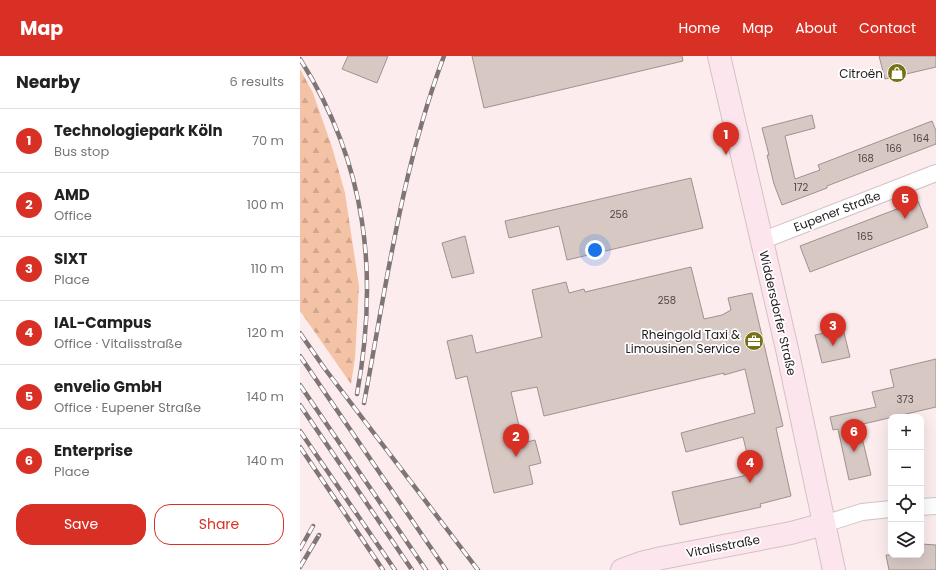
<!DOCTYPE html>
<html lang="en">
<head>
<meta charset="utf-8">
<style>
  body { margin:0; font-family:Poppins,sans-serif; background:#f6f6f6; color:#222 }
  .controls { position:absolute; right:12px; bottom:12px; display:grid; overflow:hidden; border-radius:8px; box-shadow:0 4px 16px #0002 }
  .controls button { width:36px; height:36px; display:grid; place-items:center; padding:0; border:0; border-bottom:1px solid #e0e0e0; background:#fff; color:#222; font:20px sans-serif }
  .you { position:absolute; left:295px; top:194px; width:14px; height:14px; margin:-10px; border:3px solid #fff; border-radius:50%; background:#1a73e8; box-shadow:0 0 0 6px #1a73e833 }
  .badge { display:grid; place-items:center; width:26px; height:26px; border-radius:50%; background:#d93025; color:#fff; font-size:13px; font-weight:700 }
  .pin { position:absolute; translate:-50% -33px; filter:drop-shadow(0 1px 2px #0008) }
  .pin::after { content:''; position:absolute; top:21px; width:14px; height:12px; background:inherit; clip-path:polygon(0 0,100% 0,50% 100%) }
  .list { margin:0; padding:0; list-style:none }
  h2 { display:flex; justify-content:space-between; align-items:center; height:52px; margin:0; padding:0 16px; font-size:17px }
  h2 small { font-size:13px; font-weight:400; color:#767676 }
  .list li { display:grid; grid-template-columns:26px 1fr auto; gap:12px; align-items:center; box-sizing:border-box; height:64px; padding:0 16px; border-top:1px solid #e0e0e0 }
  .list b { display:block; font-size:15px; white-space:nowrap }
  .list p { margin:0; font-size:13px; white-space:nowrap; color:#767676 }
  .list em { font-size:13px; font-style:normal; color:#767676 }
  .actions { display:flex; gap:8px; padding:12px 16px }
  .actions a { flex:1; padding:9px 0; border:1px solid #d93025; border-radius:16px; text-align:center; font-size:14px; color:#d93025 }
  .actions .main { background:#d93025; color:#fff }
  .icon { flex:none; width:22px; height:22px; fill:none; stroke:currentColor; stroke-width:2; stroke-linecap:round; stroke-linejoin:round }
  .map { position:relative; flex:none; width:636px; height:514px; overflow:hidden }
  header { display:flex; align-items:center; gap:24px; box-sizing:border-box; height:56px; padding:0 20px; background:#d93025; color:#fff }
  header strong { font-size:19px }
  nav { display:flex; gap:22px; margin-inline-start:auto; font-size:14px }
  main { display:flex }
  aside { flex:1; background:#fff }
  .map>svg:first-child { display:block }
  .forest { fill:url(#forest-firs) }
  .building { fill:#d7c8c4; stroke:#a0918e }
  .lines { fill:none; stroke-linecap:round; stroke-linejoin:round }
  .street-casing { stroke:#d2c2c3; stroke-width:18 }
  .secondary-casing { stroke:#d2c2c3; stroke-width:24 }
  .street { stroke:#fff; stroke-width:16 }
  .secondary { stroke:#fde5ee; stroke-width:22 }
  .rail-casing { stroke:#807576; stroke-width:4.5 }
  .rail { stroke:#fff; stroke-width:3; stroke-dasharray:9; stroke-linecap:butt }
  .labels { text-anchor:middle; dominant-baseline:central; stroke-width:3.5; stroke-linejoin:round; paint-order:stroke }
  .number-label { font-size:10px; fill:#4e4646 }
  .poi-label { font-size:12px; fill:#211b1c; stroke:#fff; text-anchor:end }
  .street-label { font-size:12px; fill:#211b1c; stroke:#fff }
</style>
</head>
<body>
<header>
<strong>Map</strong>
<nav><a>Home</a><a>Map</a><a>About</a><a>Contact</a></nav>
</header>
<main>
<aside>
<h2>Nearby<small>6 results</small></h2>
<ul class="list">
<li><span class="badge">1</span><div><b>Technologiepark Köln</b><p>Bus stop</p></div><em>70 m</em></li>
<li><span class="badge">2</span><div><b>AMD</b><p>Office</p></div><em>100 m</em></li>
<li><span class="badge">3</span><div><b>SIXT</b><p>Place</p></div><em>110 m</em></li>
<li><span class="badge">4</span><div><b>IAL-Campus</b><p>Office · Vitalisstraße</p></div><em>120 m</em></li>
<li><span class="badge">5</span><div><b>envelio GmbH</b><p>Office · Eupener Straße</p></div><em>140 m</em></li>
<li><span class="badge">6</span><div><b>Enterprise</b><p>Place</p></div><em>140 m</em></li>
</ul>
<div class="actions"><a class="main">Save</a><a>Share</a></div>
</aside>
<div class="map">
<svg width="636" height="514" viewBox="0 0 636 514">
  <defs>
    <pattern id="forest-firs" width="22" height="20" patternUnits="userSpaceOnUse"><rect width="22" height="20" fill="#f4c3a6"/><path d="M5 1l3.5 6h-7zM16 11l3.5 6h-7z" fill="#d1a78e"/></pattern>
  </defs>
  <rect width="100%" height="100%" fill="#fceced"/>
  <path class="forest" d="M0,13L13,37L32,91L45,137L59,230L55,302L51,328L0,255Z"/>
  <path class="building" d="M48,0H88L77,27L42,13Z
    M172,0H382L383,5L184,52Z
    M579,0H636V11L585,23Z
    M512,59L515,72L485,80L495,123L520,114L518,109L632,65L636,75V88L527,130V132L482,149L474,128L467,99H469L462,72Z
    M391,122L403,172L267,204L259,170L209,182L205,165Z
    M618,145L628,171L510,216L500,190Z
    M165,180L174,217L152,222L142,187Z
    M391,211L404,263L422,259L431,254L428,242L452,237L483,370L476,372L491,440L460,448L461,451L380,469L372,436L452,418L443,381L386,396L381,377L455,357L445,313L424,319V317L244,360L237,331L211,336L223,387L235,384L241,407L229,410L233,428L194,437L167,320L156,323L147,285L172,279L176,297L242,281L232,234L266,226L269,237L284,233L285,236Z
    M543,273L550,301L522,307L515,279Z
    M636,303V351L559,369L571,419L549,424L538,373L533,374L530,361L576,351L572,336L594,331L590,314Z
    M621,488L636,489V514H589L586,499H623Z"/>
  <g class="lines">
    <defs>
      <path id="street" d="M461,185L636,117
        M621,451L636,450
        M524,468L562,456L591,453"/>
      <path id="secondary" d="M419,0L487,293L534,514
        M322,514L341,507L362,502L491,477L524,468"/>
    </defs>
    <use href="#street" class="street-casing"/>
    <use href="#secondary" class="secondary-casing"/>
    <use href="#street" class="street"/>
    <use href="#secondary" class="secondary"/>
    <defs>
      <path id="rail" d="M0,3C67,108 79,218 57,338
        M0,277L25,313L178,514
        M0,300L146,514
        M0,329L126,514
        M64,347C86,231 102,111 144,0
        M0,349L112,514
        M0,375L95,514
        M0,391L83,514
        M0,493L13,470
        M0,511L19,479"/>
    </defs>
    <use href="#rail" class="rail-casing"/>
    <use href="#rail" class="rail"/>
  </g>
  <defs>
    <symbol id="shop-disc" viewBox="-11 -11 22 22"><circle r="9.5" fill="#737216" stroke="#fff"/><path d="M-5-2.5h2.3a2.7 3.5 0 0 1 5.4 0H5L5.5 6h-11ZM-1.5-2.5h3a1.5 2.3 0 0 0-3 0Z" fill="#fff"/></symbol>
    <symbol id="office-disc" viewBox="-11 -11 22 22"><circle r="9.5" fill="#737216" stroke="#fff"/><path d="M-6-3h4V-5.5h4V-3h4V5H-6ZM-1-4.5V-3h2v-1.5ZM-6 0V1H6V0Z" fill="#fff"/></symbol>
  </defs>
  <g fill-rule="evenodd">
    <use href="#shop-disc" x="586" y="6" width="22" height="22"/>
    <use href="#office-disc" x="443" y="274" width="22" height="22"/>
  </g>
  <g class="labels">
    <g class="number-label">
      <text x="621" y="82">164</text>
      <text x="594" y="92">166</text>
      <text x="566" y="102">168</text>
      <text x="501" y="131">172</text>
      <text x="319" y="158">256</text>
      <text x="565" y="180">165</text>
      <text x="367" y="244">258</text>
      <text x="605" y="343">373</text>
    </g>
    <g class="poi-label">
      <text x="583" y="17">Citroën</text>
      <text x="440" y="278">Rheingold Taxi &amp;<tspan x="440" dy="14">Limousinen Service</tspan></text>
    </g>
    <g class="street-label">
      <text transform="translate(537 155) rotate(-21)">Eupener Straße</text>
      <text transform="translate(478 257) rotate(77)">Widdersdorfer Straße</text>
      <text transform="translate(423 490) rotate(-11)">Vitalisstraße</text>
    </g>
  </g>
</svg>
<div class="controls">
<button>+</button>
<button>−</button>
<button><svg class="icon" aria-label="locate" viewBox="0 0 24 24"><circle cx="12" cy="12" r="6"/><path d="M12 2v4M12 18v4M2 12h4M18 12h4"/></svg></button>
<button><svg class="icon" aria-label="layers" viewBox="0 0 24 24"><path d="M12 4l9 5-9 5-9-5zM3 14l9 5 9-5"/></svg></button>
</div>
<div class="you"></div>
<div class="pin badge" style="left:426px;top:99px">1</div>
<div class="pin badge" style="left:216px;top:401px">2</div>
<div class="pin badge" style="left:533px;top:290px">3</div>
<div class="pin badge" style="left:450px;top:427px">4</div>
<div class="pin badge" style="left:605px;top:163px">5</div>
<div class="pin badge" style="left:554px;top:396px">6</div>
</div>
</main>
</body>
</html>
